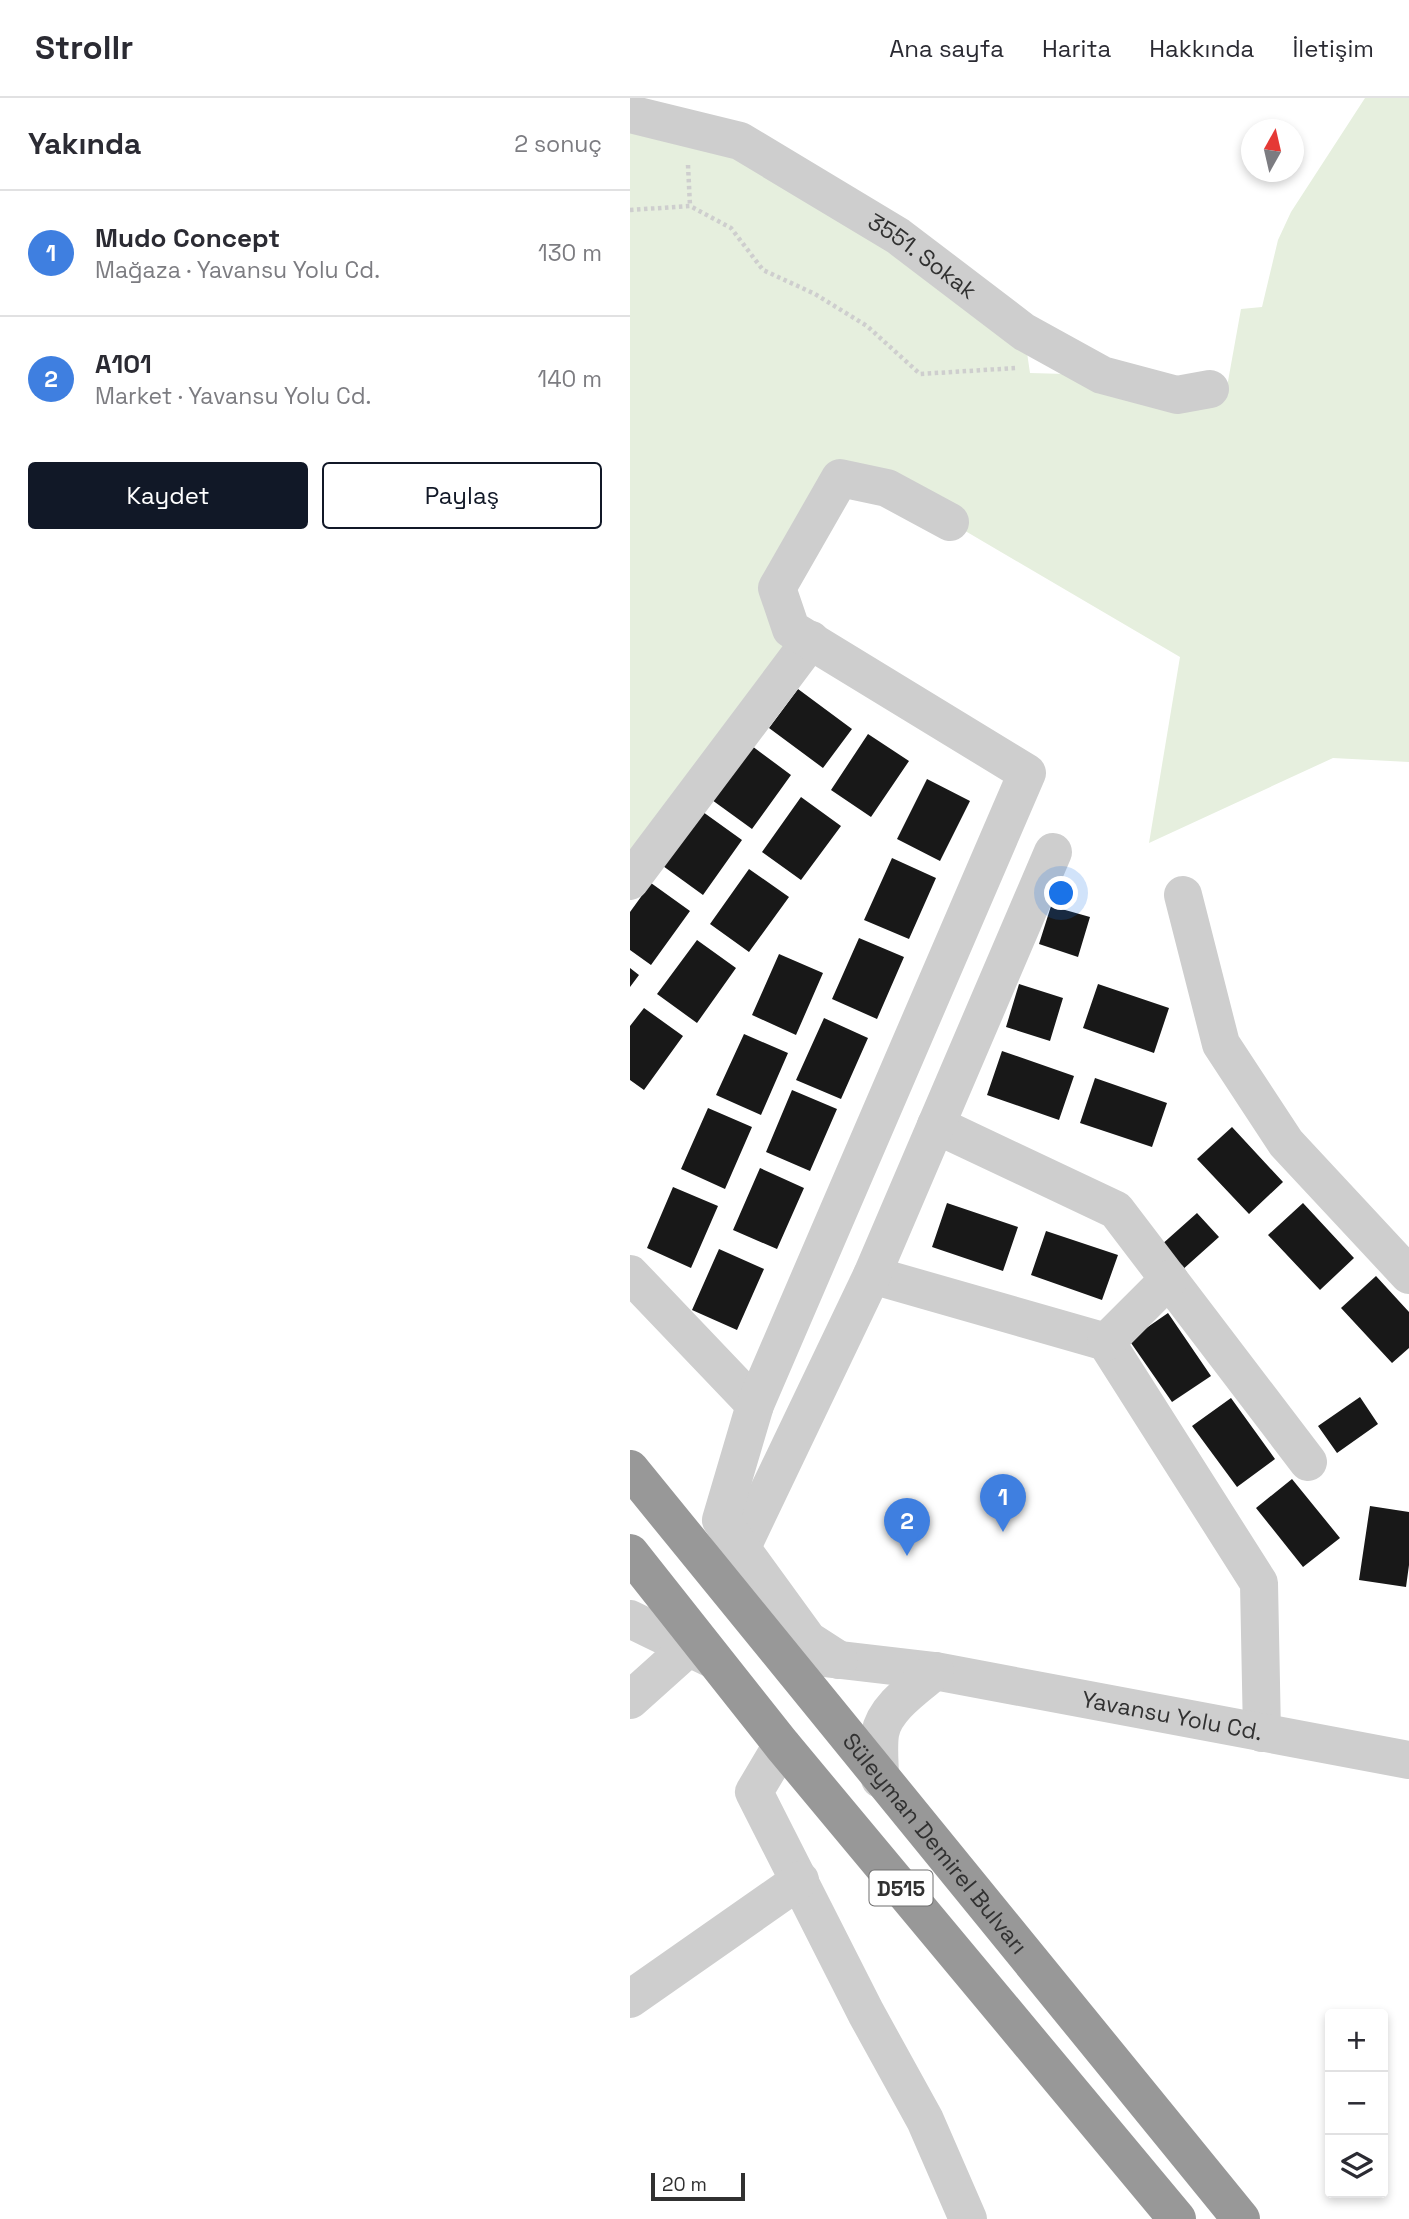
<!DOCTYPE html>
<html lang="tr">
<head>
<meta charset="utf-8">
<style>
  body { margin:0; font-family:"Space Grotesk",sans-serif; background:#f2f2f3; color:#2b2b33 }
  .controls { position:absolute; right:21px; bottom:21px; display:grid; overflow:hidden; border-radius:7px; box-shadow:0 4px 10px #0003 }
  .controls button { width:63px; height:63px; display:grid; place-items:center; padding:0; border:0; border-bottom:2px solid #e1e1e2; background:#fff; color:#2b2b33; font:35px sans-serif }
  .compass { position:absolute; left:611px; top:21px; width:63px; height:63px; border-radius:50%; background:#fff; box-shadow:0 4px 10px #0003; rotate:8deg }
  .scale { position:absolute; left:21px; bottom:18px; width:94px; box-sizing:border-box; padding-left:7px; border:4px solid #313131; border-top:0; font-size:19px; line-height:24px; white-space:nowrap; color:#313131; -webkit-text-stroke:5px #fff; paint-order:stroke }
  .you { position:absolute; left:432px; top:796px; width:24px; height:24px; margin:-18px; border:5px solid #fff; border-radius:50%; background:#1a73e8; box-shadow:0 0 0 10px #1a73e833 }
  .badge { display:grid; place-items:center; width:46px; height:46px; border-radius:50%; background:#111827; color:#fff; font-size:23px; font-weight:700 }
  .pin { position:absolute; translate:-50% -58px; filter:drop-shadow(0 2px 4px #0008) }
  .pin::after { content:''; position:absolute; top:37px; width:24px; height:21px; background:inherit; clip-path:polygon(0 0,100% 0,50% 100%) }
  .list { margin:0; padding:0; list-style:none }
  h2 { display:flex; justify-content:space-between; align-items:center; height:91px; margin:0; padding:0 28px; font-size:30px }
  h2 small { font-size:23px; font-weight:400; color:#7c7c81 }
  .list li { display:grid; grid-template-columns:46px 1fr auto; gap:21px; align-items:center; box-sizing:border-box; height:126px; padding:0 28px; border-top:2px solid #e1e1e2 }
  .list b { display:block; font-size:26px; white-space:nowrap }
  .list p { margin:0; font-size:23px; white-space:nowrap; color:#7c7c81 }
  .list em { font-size:23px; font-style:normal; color:#7c7c81 }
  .actions { display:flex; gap:14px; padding:21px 28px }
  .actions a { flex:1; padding:16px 0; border:2px solid #111827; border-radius:7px; text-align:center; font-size:24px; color:#111827 }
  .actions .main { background:#111827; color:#fff }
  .icon { flex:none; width:38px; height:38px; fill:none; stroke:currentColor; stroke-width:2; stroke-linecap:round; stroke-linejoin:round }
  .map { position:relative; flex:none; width:779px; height:2121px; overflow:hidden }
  header { display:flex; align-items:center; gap:42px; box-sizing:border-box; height:98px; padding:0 35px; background:#fff; border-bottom:2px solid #e1e1e2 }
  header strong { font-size:33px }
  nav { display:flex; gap:38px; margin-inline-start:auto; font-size:24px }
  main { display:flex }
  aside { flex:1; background:#fff }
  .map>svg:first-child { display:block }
  .green { fill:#e6efde }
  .building { fill:#181818 }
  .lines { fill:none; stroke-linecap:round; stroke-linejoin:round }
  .path { stroke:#cecece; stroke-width:4.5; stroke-dasharray:3.5 3.5; stroke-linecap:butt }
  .minor { stroke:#cecece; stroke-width:38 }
  .highway { stroke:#989898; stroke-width:38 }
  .labels { text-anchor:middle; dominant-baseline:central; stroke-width:7; stroke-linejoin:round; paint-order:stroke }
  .shield { fill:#fff; stroke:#6f6f6f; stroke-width:2 }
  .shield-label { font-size:21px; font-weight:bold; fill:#313131 }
  .street-label { font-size:23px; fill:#313131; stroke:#fff }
</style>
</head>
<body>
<header>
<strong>Strollr</strong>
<nav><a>Ana sayfa</a><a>Harita</a><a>Hakkında</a><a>İletişim</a></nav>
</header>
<main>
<aside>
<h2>Yakında<small>2 sonuç</small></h2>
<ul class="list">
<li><span class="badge" style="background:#3f7fe0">1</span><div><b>Mudo Concept</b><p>Mağaza · Yavansu Yolu Cd.</p></div><em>130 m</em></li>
<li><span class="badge" style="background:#3f7fe0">2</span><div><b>A101</b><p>Market · Yavansu Yolu Cd.</p></div><em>140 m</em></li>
</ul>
<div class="actions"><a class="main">Kaydet</a><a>Paylaş</a></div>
</aside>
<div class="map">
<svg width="779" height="2121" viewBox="0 0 779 2121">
  <rect width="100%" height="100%" fill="#fff"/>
  <path class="green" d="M735,0H779V664L703,660L519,745L550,559L320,424L210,380L147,490L181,542L0,783V16L57,30L394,234L400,275L472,277L595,300L611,211L632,209L648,142L661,114Z"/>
  <path class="building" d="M168,591L222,631L193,670L139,630Z
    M238,636L279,663L241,719L201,692Z
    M122,648L161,677L122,731L82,702Z
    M297,681L340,703L310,763L267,741Z
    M171,699L211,728L171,782L132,754Z
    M73,714L112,742L73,797L33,768Z
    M262,760L306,780L279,841L234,822Z
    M119,771L159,799L119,854L80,826Z
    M21,785L60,813L21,867L0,852V814Z
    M421,808L460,819L448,859L409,846Z
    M229,840L274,859L247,921L202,901Z
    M67,842L106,870L67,925L27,896Z
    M149,856L193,875L166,937L122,917Z
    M0,870L9,877L0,889Z
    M389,886L433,900L420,943L376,929Z
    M468,886L539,910L524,955L453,930Z
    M14,910L53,938L14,992L0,982V928Z
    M194,920L238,940L211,1001L166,982Z
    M114,936L158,955L131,1017L86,997Z
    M372,953L444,978L429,1022L357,997Z
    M465,980L537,1005L522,1049L450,1025Z
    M162,992L207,1011L180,1073L136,1054Z
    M78,1010L122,1029L95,1091L51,1071Z
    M602,1029L653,1084L619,1116L567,1061Z
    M130,1070L174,1090L147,1151L103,1132Z
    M43,1089L88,1108L61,1170L17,1150Z
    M317,1105L388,1129L373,1173L302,1149Z
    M673,1105L724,1160L690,1192L638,1137Z
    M567,1115L589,1139L551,1173L530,1148Z
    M416,1133L488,1157L472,1202L401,1177Z
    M89,1151L134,1171L107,1232L62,1212Z
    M746,1178L779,1214V1250L762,1265L711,1210Z
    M538,1215L581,1278L542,1304L499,1242Z
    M730,1299L748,1326L707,1355L688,1328Z
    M601,1300L645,1361L607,1389L562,1328Z
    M662,1381L710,1440L673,1469L626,1410Z
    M740,1408L779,1414V1467L776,1489L729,1482Z"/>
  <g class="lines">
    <path class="path" d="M58,67L60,108
      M0,112L60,108L101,130L133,172L185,196L237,228L290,276L386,270"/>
    <g class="minor">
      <path id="s1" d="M0,16L110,43L268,138L394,234L472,277L547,297L580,291"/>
      <path d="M0,783L181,542"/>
      <path d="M553,797L591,946L656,1045L779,1177"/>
      <path d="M306,1027L486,1112L678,1364"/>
      <path d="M0,1176L125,1307"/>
      <path d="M242,1177L476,1244L629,1485L632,1635"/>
      <path d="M476,1244L539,1181"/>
      <path d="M111,1451L242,1177L423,754"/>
      <path d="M0,1521L84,1562"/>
      <path id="s2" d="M185,1559L305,1573L779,1662"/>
      <path d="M209,1562L178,1542L91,1422L125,1307L397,675L161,531L147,490L210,380L257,390L320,424"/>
      <path d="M0,1602L58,1550"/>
      <path d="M152,1647L124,1694L236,1915L295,2022L338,2121"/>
      <path d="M250,1681C250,1667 248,1650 250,1636C254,1610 286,1589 305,1573"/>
      <path d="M0,1901L170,1782"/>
    </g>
    <g class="highway">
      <path id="s3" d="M0,1371L611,2121"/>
      <path d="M0,1455L152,1647L547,2121"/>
    </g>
  </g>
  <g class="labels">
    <rect class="shield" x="239.5" y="1772.5" width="63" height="35" rx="5"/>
    <g class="shield-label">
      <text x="271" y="1790">D515</text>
    </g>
    <g class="street-label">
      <text stroke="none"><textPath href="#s1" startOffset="329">3551. Sokak</textPath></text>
      <text stroke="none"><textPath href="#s2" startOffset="362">Yavansu Yolu Cd.</textPath></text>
      <text stroke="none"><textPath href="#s3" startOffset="483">Süleyman Demirel Bulvarı</textPath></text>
    </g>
  </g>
</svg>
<div class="controls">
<button>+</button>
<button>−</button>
<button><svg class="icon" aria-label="layers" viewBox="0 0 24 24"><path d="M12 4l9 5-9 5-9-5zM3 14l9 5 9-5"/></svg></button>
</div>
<svg class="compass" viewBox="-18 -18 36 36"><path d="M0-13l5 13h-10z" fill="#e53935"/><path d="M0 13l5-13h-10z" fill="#7c7c81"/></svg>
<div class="scale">20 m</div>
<div class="you"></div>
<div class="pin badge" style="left:373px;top:1434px;background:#3f7fe0">1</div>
<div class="pin badge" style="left:277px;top:1458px;background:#3f7fe0">2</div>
</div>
</main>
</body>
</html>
